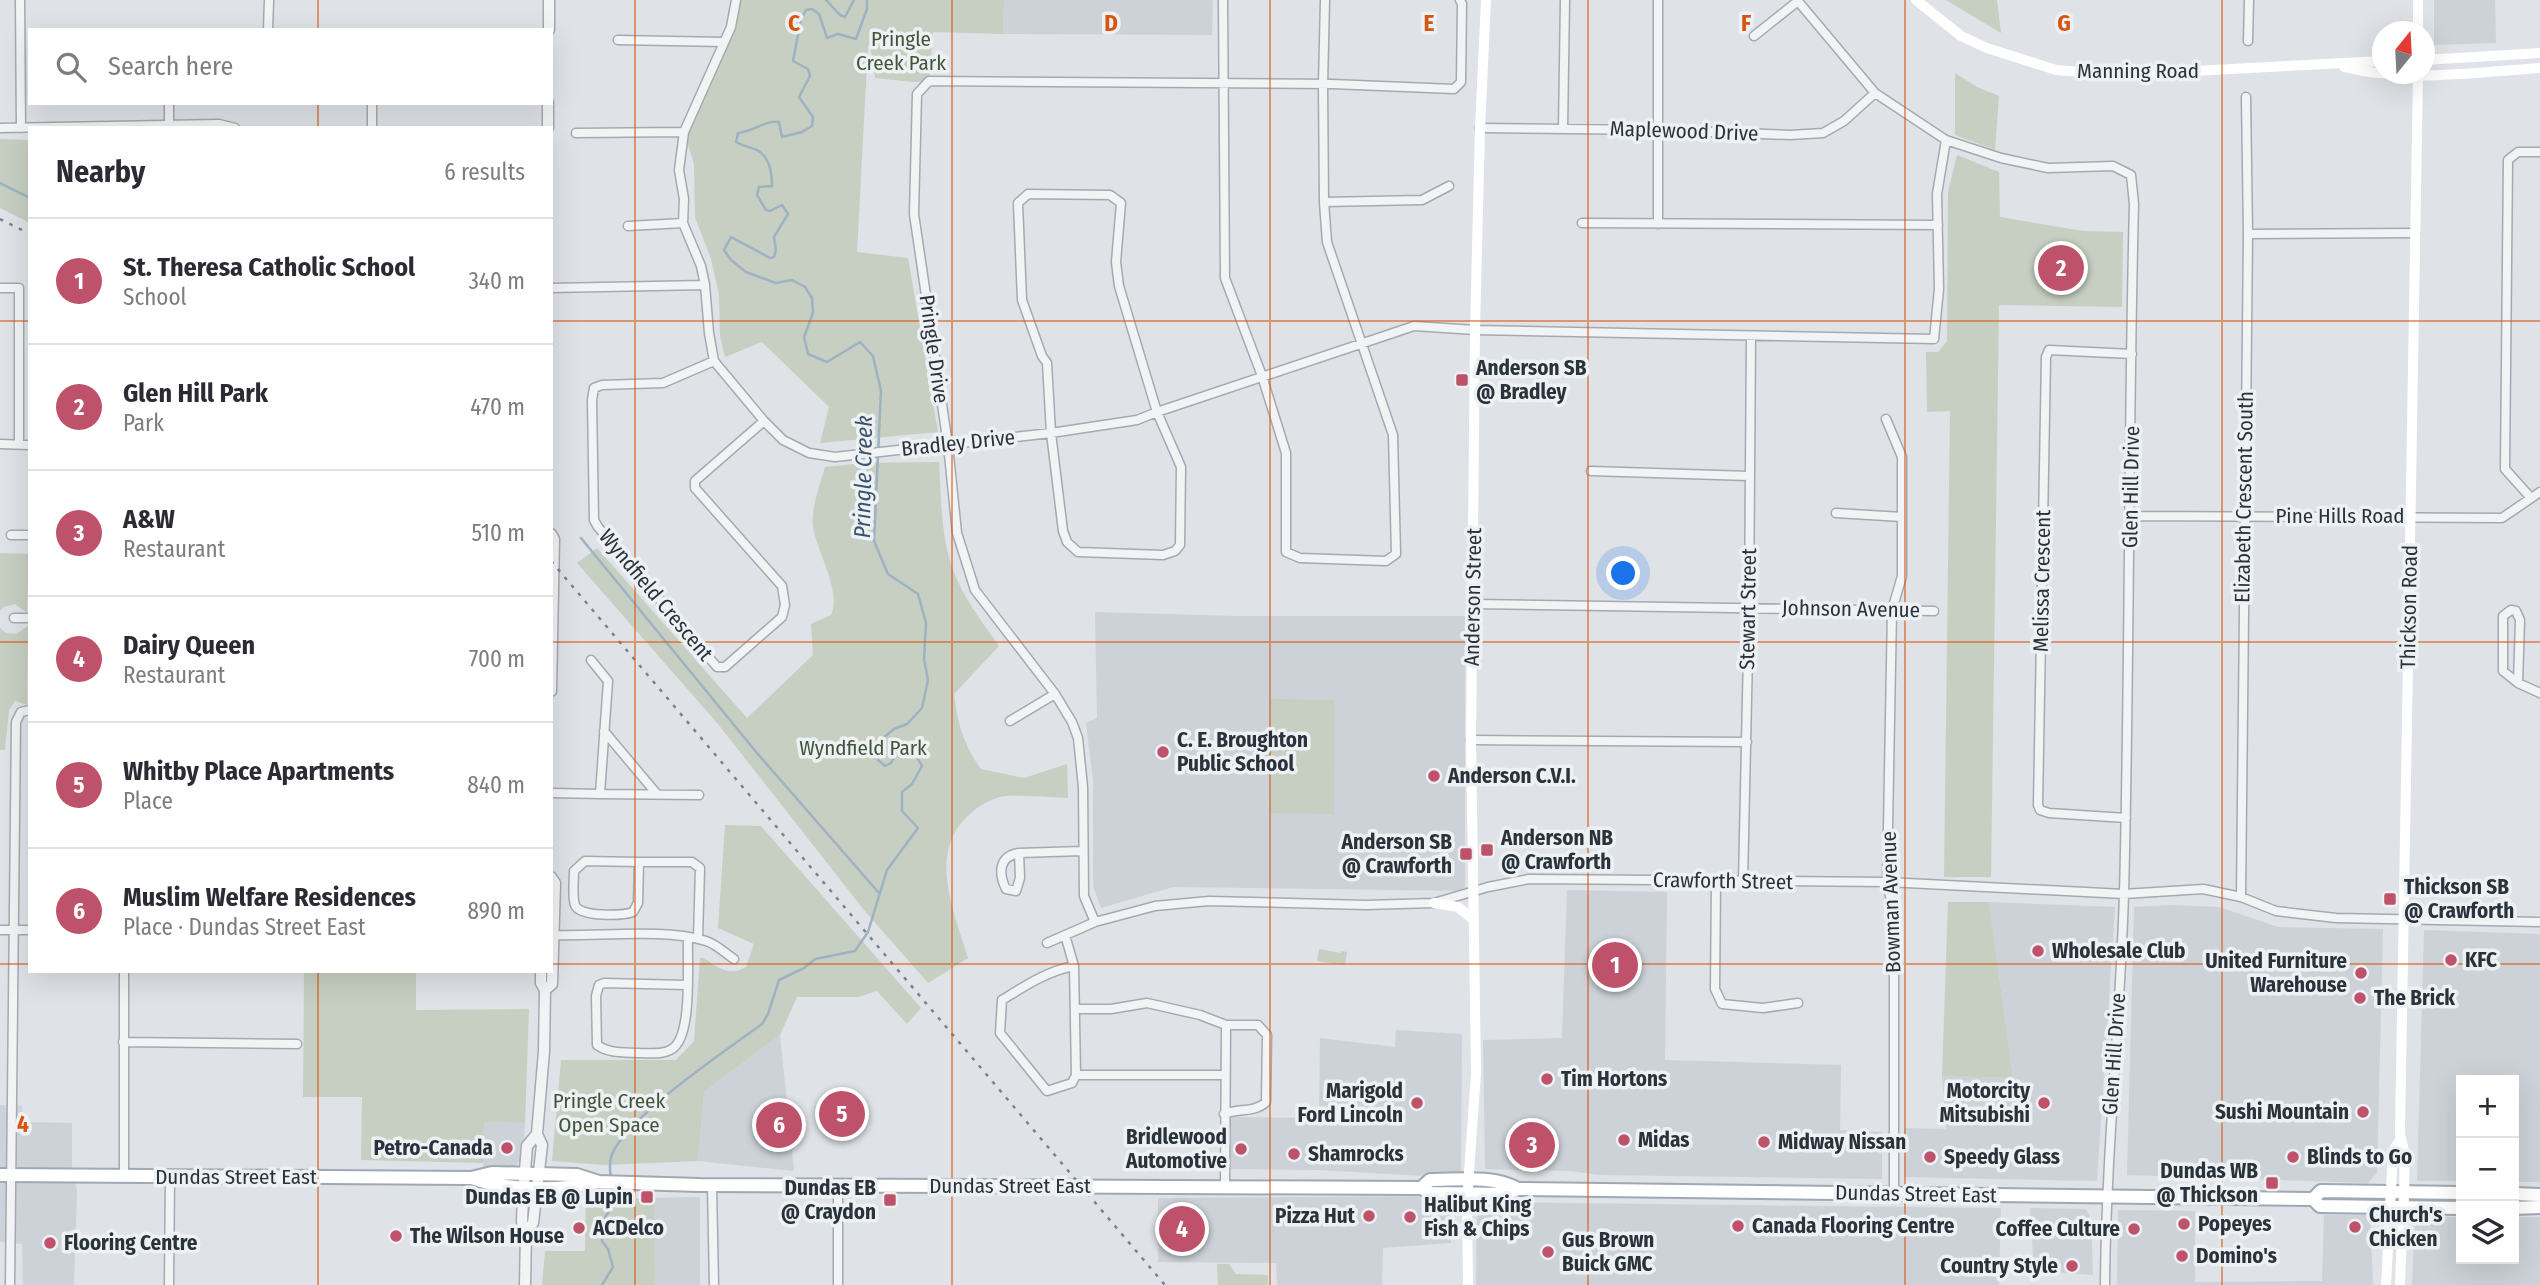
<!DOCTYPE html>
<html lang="en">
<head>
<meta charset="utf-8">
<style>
  body { margin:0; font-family:"Fira Sans Condensed",sans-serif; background:#f7f7f7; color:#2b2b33 }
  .controls { position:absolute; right:21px; bottom:21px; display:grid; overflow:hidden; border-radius:0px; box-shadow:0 7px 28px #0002 }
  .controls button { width:63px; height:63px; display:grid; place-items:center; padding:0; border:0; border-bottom:2px solid #e1e1e2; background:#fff; color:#2b2b33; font:35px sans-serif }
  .compass { position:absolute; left:2372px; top:21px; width:63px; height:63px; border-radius:50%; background:#fff; box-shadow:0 7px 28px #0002; rotate:18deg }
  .you { position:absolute; left:1624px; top:574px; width:24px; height:24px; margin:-18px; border:5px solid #fff; border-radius:50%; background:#1a73e8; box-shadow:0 0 0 10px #1a73e833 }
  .badge { display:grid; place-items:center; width:46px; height:46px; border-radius:50%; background:#be526a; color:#fff; font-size:23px; font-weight:700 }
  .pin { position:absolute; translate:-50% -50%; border:4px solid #fff; box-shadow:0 2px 7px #0006 }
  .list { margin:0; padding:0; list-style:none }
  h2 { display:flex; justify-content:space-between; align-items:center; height:91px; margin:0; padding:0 28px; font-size:30px }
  h2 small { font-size:23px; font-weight:400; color:#7c7c81 }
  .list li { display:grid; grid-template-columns:46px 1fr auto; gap:21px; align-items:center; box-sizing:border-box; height:126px; padding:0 28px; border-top:2px solid #e1e1e2 }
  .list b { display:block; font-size:26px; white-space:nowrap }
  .list p { margin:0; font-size:23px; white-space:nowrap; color:#7c7c81 }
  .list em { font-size:23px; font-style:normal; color:#7c7c81 }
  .icon { flex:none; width:38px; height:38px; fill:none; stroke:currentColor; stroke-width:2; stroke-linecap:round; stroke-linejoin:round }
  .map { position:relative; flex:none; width:2540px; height:1285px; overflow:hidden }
  .search { position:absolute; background:#fff; box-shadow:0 7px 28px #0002; left:28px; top:28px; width:525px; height:77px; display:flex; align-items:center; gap:18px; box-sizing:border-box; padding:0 24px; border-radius:0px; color:#7c7c81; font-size:26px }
  .panel { position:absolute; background:#fff; box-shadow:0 7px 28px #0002; left:28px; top:126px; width:525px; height:847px; border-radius:0px }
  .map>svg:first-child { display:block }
  .built { fill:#cdd2d8 }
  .green { fill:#c6cfc1 }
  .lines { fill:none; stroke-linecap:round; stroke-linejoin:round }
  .stream { stroke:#9eb2c3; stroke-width:2.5 }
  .minor-casing { stroke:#a5aab0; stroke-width:11 }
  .tertiary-casing { stroke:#a5aab0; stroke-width:13 }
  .primary-casing { stroke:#a0a8b1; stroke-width:16 }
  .minor { stroke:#f1f3f5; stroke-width:8 }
  .tertiary { stroke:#f1f3f5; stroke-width:10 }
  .secondary { stroke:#fff; stroke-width:10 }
  .primary { stroke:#fff; stroke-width:12 }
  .rail { stroke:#7a838e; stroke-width:2.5; stroke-dasharray:3.5 7; stroke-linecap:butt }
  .grid { fill:none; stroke:#d55511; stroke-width:2; stroke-opacity:0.55 }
  .poi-dot { fill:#be526a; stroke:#eef1f4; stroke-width:2.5 }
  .labels { text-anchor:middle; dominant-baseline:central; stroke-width:7; stroke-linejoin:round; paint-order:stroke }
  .park-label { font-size:21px; fill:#405639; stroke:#eef1f4 }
  .street-label { font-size:21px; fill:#2a323c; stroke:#eef1f4 }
  .poi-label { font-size:21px; font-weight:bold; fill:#2a323c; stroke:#eef1f4; text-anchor:start }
  .water-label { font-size:23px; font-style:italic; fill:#39536b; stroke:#eef1f4 }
  .grid-label { font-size:23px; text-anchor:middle; font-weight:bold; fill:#d55511; stroke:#eef1f4; stroke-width:7; stroke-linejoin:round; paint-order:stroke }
</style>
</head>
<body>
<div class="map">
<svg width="2540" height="1285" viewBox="0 0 2540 1285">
  <rect width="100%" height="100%" fill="#dfe2e6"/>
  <path class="built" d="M1004,0H1213L1212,35L1003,34Z
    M2434,0H2495L2496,43L2434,45Z
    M1095,612L1236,616H1465V891L1173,887L1101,908L1093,886V781L1086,723L1097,718Z
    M1567,890L1667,892L1665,1060L1841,1065L1840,1130L1882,1132V1179L1599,1175L1571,1171L1485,1169L1483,1040L1562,1038Z
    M1989,902L2115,907L2097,1181L1904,1177V1128L1946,1129L1942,1076L2013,1078Z
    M2171,905L2219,907L2278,927L2383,929L2377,1173L2368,1183L2127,1175L2134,907Z
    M2424,930L2540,934V1182H2514V1080H2461V1181H2417Z
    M1396,1030L1462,1034L1461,1178L1318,1170L1227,1169V1117L1319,1118L1320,1038L1395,1047Z
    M780,1035L794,1171L698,1161L704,1092Z
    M0,1105L22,1106L21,1122L72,1123V1168L77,1191L74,1285H23L22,1244L0,1242Z
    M484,1122L525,1123L523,1155L520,1161L513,1168L483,1169Z
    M1452,1196L1451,1243L1383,1248L1382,1285H1277L1276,1263L1158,1262V1198Z
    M700,1197V1285H655L654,1198Z
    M1477,1202L2001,1208L1999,1285H1476Z
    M2030,1208L2086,1209L2091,1219L2093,1275L2034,1271Z
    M2118,1210L2195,1211V1282L2322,1281L2324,1215H2370L2373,1285H2117Z
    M2415,1217H2461V1259H2514V1217H2540V1285H2412Z"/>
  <path class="green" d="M736,0H1004L1003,34L933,32L929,81L913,82L875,78L871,50L874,40L868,46L857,252L908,258L938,432L820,443L829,407L762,342L725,357L720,336L719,295L711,259L695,217L694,164L684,131L725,43Z
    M1946,0H1997L2001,33Z
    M1955,73L1977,87L1999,96L1995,150L1955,135Z
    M0,139L30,140V223L0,208Z
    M1957,155L1999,172L2000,217L2083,231L2123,232L2122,307L1999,305L1991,877H1944L1950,411L1927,412L1926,352H1938L1947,341L1948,192Z
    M939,462C941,498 941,537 953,570C963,597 982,622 999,646L954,694C957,722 964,746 981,769L1024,778L1067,764L1068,798C1047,797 1025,795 1004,796C992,798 980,805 971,813C926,851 954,911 968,958L928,983L864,910L718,724L577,563L597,548L747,718L813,655L811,624L831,615C842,590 816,551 813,526C811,508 820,485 825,467L865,463Z
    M0,553L29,554L27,613L15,604L4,607L0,611Z
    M28,626L27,705L15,701L9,710L5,750H0V628L6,633L16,634Z
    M1270,699L1335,700L1334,814L1269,813Z
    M725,825L761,826L921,1008L907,1024L877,991L858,997H797L780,1035L704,1092L698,1161L604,1165L552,1161L561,1060H676L694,1041L700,958H704C718,968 730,977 746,967L754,944L718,928Z
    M1948,902H1989L2013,1078L1942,1076Z
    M1319,949L1341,953V951L1347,952L1345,965L1317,961Z
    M304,971H416V1010L529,1009L525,1123L484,1122L483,1163L361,1160L362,1097H303Z
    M654,1198L655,1285H542L545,1251H585L586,1199Z
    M1217,1264H1229L1236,1274L1268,1275V1285H1218Z"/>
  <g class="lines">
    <path class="stream" d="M826,0L840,15L845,17L854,0
      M0,183L30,198
      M581,538L757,753L879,893
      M611,1179C610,1172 609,1164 611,1157C623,1119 727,1050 762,1024L768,1014L779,980L804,968L815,959L855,951L868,932L887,870L918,828L902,811V792L912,784L922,766L913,750L898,749L891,763L885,766L878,760L882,739L894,729L907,724L922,708L928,680L924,659L926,623L918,594L888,574L874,541L881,391L873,356L860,342L827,362L808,354L804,337L813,313L812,298L805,287L792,280L776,283L746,272L731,260L724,250L731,237L770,258L774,257L776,250L774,237L788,214L782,205L770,211L766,210L757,195L759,187L772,186C772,173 770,157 757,150C750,147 745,147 736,142L738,133C755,131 765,120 779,122L782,137L802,132L812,126L813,117L799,97L810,76L808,69L793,61L801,19L806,10L812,9L819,14L827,38L838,34L856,39L867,9V0
      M602,1285L613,1267L608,1249L602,1241L601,1223L612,1207L611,1186"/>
    <defs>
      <path id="minor" d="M20,0L21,128
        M736,0L731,27L684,132L679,170L684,199L683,223L701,266L705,285L709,333L714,361L764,421L783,440L809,453L835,457L1051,433L1137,420L1157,412L1414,326L1475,330L1934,339L1939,289L1937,194L1946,140
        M1223,0L1225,278L1262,376L1286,453V552L1300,558L1386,561L1396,554L1393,435L1327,242L1324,202L1323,85L1325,0
        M1658,0V224
        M1797,0L1875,93L1946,140L2001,158L2048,168L2113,166L2131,175L2134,204C2128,434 2130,664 2124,894C2120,1025 2106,1154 2105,1285
        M268,30L269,0
        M1754,36L1798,1
        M618,40L724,42
        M2248,41L2249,0
        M169,126V103
        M0,128L219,124L235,128
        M372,128V103
        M1480,128L1657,130L1790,135L1823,133L1844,121L1875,93
        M1563,129L1565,0
        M576,133L684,132
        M1028,194L1110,195L1121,203L1116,262L1119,286L1157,412L1181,467L1180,545L1175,551L1163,555L1078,552L1067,542L1063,531L1051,433L1047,363L1042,356L1022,300L1018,203Z
        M1324,202L1422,200L1449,186
        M1582,223L1938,225
        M628,226L683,223
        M2248,234L2415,233
        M0,288H19V444
        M551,288L705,285
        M714,361L663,383L602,385L594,388L592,400L594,520L598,527L717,667H725L782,617L785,605L782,586L695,488V481L764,421
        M1886,419L1902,457V576L1892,610L1887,882L1894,915V1194
        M0,444L30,445
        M1591,471L1749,476
        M2531,498L2505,469L2508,160L2518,152H2540
        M1836,513L1902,517
        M2131,516L2502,518L2540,492
        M11,535H30
        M1473,604L1934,611
        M14,618H30
        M591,660L608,681L600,794L699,795
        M2518,683L2520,620L2516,611L2511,610L2503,616V671L2518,683L2540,693
        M1010,721L1055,694
        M604,731L656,793
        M1471,740L1747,742
        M551,793L600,794
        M2126,818L2049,813L2040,810L2038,805L2046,357L2049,350L2132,354
        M1019,853L1020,878L1016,891L1006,889C998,873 999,856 1019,853L1082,851
        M585,861L639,862L638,903L633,912C622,916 579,917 575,905C572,896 574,881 574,871Z
        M639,862H692L700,868L698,939
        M1716,882L1715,989L1722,1004L1763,1008L1798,1003
        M1743,882L1749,607L1751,336
        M2241,897L2248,234L2246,97
        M1095,922L1084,896L1083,787L1078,738L1072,722L1055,694L975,590L957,533L948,445L914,214L917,94L929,81L1332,84L1454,89L1461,82L1462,4L1460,0
        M0,930H30
        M551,935C596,937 665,928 706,941C716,944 725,953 734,959
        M1065,935L1074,966L1076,1075
        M1047,943L1095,922L1155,906L1209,901L1366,905L1434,903L1488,887L1529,879L1887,882L2124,894L2203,889L2241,897L2276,911L2336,918L2540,922
        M1074,966C1047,971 1025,986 1002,1000L1000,1033L1047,1091L1072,1083L1076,1075
        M686,985L604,983L599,985L596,996L597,1045C610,1054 624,1052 640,1053C650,1053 663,1055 672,1049C693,1036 687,963 688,938
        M1076,1009H1111L1147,1003L1200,1015L1226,1025L1225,1187
        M123,1042L297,1044
        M1076,1075H1225
        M1224,1114C1238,1108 1255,1113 1266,1102L1267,1035L1258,1025H1226
        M124,1176V971
        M712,1185L714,1285
        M10,1285L16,722L21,712L30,710
        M169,1285L170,1177
        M838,1285V1185"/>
      <path id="tertiary" d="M549,30V0
        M548,128V103
        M551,534L554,539L551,691
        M545,990L552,984L555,883L551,877
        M526,1232L533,1223L542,1145L537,1134L544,1051L545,990L541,983V971
        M525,1285L526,1232L522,1222L523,1195L527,1146L537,1134"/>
      <path id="primary" d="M0,1175L471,1178L492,1173L577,1175L599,1182L699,1185L1421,1188L1432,1193L1506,1194L1518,1189L2313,1199L2320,1206L2461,1208
        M472,1178C508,1191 561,1191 598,1182
        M1421,1188L1430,1180C1457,1180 1494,1175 1518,1189
        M2514,1194L2540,1195
        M2313,1199L2321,1191L2461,1193
        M2514,1208L2540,1207"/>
    </defs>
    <use href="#minor" class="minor-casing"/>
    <use href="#tertiary" class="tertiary-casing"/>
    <use href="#primary" class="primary-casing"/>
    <use href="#minor" class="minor"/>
    <use href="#tertiary" class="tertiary"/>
    <path class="secondary" d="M1916,0L1961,36L1987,48L2056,70L2118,75L2382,61
      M2418,32V0
      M2424,60L2540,53
      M2344,67C2406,83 2476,72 2540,68
      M1434,903L1458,907L1474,920
      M1468,1285L1467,1201L1476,1073L1471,740L1475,330L1480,128L1486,0
      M2386,1285L2393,1151L2400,1140
      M2400,1285C2401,1241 2406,1197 2404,1153C2404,1145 2400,1140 2400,1132L2418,74"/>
    <use href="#primary" class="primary"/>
    <path class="rail" d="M0,219L30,234
      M551,561L1165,1285"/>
  </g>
  <path class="grid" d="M318,0V30M635,0V1285M952,0V1285M1270,0V1285M1588,0V1285M1905,0V1285M2222,0V1285M318,103V128M0,321H30M551,321H2540M0,642H30M551,642H2540M0,964H30M551,964H2540M318,971V1285"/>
  <g class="poi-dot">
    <rect x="1455" y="373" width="14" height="14" rx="3.5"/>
    <circle cx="1163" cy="752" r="7"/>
    <circle cx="1434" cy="776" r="7"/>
    <rect x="1480" y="843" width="14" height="14" rx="3.5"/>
    <rect x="1459" y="847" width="14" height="14" rx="3.5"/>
    <rect x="2383" y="892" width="14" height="14" rx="3.5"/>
    <circle cx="2038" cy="951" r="7"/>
    <circle cx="2451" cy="960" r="7"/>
    <circle cx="2361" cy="973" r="7"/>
    <circle cx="2360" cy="998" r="7"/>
    <circle cx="1547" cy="1079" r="7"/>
    <circle cx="1417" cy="1103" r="7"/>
    <circle cx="2044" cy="1103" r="7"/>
    <circle cx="2363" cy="1112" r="7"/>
    <circle cx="1624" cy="1140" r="7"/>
    <circle cx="1764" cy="1142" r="7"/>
    <circle cx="507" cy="1148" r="7"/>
    <circle cx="1241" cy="1149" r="7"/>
    <circle cx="1294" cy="1154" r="7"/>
    <circle cx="1930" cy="1157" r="7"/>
    <circle cx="2293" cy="1157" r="7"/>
    <rect x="2265" y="1176" width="14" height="14" rx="3.5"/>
    <rect x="640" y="1190" width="14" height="14" rx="3.5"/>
    <rect x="883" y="1193" width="14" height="14" rx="3.5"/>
    <circle cx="1369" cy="1216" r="7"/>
    <circle cx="1410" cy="1217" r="7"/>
    <circle cx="2184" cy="1224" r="7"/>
    <circle cx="1738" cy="1226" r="7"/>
    <circle cx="2355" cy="1227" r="7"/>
    <circle cx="579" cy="1228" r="7"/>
    <circle cx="2134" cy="1229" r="7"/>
    <circle cx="396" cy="1236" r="7"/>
    <circle cx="50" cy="1243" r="7"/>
    <circle cx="1548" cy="1252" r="7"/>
    <circle cx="2182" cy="1256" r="7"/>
    <circle cx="2072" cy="1266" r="7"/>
  </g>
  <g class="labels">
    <g class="park-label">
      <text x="901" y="39">Pringle<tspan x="901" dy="24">Creek Park</tspan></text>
      <text x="863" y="748">Wyndfield Park</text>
      <text x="609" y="1101">Pringle Creek<tspan x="609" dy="24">Open Space</tspan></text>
    </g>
    <g class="street-label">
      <text x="2138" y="71">Manning Road</text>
      <text transform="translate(1684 131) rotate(2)">Maplewood Drive</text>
      <text transform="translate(934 349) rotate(82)">Pringle Drive</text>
      <text transform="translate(958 443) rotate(-6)">Bradley Drive</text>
      <text transform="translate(2131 487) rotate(-89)">Glen Hill Drive</text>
      <text transform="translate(2244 497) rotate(-89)">Elizabeth Crescent South</text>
      <text x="2340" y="516">Pine Hills Road</text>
      <text transform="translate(2042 581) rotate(-89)">Melissa Crescent</text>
      <text transform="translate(656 595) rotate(50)">Wyndfield Crescent</text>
      <text transform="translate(1473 597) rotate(-89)">Anderson Street</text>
      <text transform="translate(2409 607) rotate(-89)">Thickson Road</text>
      <text transform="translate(1748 609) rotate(-89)">Stewart Street</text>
      <text transform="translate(1851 609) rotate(1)">Johnson Avenue</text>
      <text transform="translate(1723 881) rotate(1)">Crawforth Street</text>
      <text transform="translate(1891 902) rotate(-92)">Bowman Avenue</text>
      <text transform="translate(2114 1054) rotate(-86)">Glen Hill Drive</text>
      <text x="236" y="1177">Dundas Street East</text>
      <text x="1010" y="1186">Dundas Street East</text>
      <text transform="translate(1916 1194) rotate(1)">Dundas Street East</text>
    </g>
    <g class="poi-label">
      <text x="1476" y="368">Anderson SB<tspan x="1476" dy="24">@ Bradley</tspan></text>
      <text x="1177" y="740">C. E. Broughton<tspan x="1177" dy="24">Public School</tspan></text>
      <text x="1448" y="776">Anderson C.V.I.</text>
      <text x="1501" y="838">Anderson NB<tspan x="1501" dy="24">@ Crawforth</tspan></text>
      <text x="1452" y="842" text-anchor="end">Anderson SB<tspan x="1452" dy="24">@ Crawforth</tspan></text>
      <text x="2404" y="887">Thickson SB<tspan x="2404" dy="24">@ Crawforth</tspan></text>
      <text x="2052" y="951">Wholesale Club</text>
      <text x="2465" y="960">KFC</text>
      <text x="2347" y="961" text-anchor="end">United Furniture<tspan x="2347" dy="24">Warehouse</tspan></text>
      <text x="2374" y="998">The Brick</text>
      <text x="1561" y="1079">Tim Hortons</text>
      <text x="1403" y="1091" text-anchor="end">Marigold<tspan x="1403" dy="24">Ford Lincoln</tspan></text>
      <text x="2030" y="1091" text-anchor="end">Motorcity<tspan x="2030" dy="24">Mitsubishi</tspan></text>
      <text x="2349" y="1112" text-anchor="end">Sushi Mountain</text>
      <text x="1227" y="1137" text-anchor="end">Bridlewood<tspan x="1227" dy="24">Automotive</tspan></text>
      <text x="1638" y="1140">Midas</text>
      <text x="1778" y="1142">Midway Nissan</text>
      <text x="493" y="1148" text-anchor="end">Petro-Canada</text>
      <text x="1308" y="1154">Shamrocks</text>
      <text x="1944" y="1157">Speedy Glass</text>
      <text x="2307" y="1157">Blinds to Go</text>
      <text x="2258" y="1171" text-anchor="end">Dundas WB<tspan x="2258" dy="24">@ Thickson</tspan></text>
      <text x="876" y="1188" text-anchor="end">Dundas EB<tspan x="876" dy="24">@ Craydon</tspan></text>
      <text x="633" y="1197" text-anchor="end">Dundas EB @ Lupin</text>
      <text x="1424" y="1205">Halibut King<tspan x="1424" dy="24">Fish &amp; Chips</tspan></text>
      <text x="2369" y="1215">Church's<tspan x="2369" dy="24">Chicken</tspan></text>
      <text x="1355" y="1216" text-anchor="end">Pizza Hut</text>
      <text x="2198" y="1224">Popeyes</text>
      <text x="1752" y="1226">Canada Flooring Centre</text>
      <text x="593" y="1228">ACDelco</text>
      <text x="2120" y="1229" text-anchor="end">Coffee Culture</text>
      <text x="410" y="1236">The Wilson House</text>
      <text x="1562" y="1240">Gus Brown<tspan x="1562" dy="24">Buick GMC</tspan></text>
      <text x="64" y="1243">Flooring Centre</text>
      <text x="2196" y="1256">Domino's</text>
      <text x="2058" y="1266" text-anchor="end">Country Style</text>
    </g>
    <g class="water-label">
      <text transform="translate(863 477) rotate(-89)">Pringle Creek</text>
    </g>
  </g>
  <g class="grid-label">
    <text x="794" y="31">C</text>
    <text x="1111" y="31">D</text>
    <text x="1429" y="31">E</text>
    <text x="1746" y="31">F</text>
    <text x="2064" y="31">G</text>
    <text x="23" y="1132">4</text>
  </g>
</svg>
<div class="controls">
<button>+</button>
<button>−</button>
<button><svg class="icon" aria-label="layers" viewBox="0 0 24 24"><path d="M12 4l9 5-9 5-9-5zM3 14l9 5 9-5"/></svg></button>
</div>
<svg class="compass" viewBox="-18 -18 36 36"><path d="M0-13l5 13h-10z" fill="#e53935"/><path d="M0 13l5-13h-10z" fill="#7c7c81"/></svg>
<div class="you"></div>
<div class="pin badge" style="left:1615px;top:965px">1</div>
<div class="pin badge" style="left:2061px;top:268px">2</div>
<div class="pin badge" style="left:1532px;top:1145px">3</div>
<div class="pin badge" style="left:1182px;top:1229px">4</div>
<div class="pin badge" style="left:842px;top:1114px">5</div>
<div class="pin badge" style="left:779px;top:1125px">6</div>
<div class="search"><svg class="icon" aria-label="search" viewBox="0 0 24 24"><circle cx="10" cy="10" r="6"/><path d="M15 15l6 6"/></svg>Search here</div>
<section class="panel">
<h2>Nearby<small>6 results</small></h2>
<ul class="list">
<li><span class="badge">1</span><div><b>St. Theresa Catholic School</b><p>School</p></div><em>340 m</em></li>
<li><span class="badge">2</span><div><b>Glen Hill Park</b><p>Park</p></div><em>470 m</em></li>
<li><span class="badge">3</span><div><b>A&amp;W</b><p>Restaurant</p></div><em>510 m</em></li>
<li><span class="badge">4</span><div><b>Dairy Queen</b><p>Restaurant</p></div><em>700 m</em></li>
<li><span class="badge">5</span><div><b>Whitby Place Apartments</b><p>Place</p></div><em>840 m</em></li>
<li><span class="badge">6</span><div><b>Muslim Welfare Residences</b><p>Place · Dundas Street East</p></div><em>890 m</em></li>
</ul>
</section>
</div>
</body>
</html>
